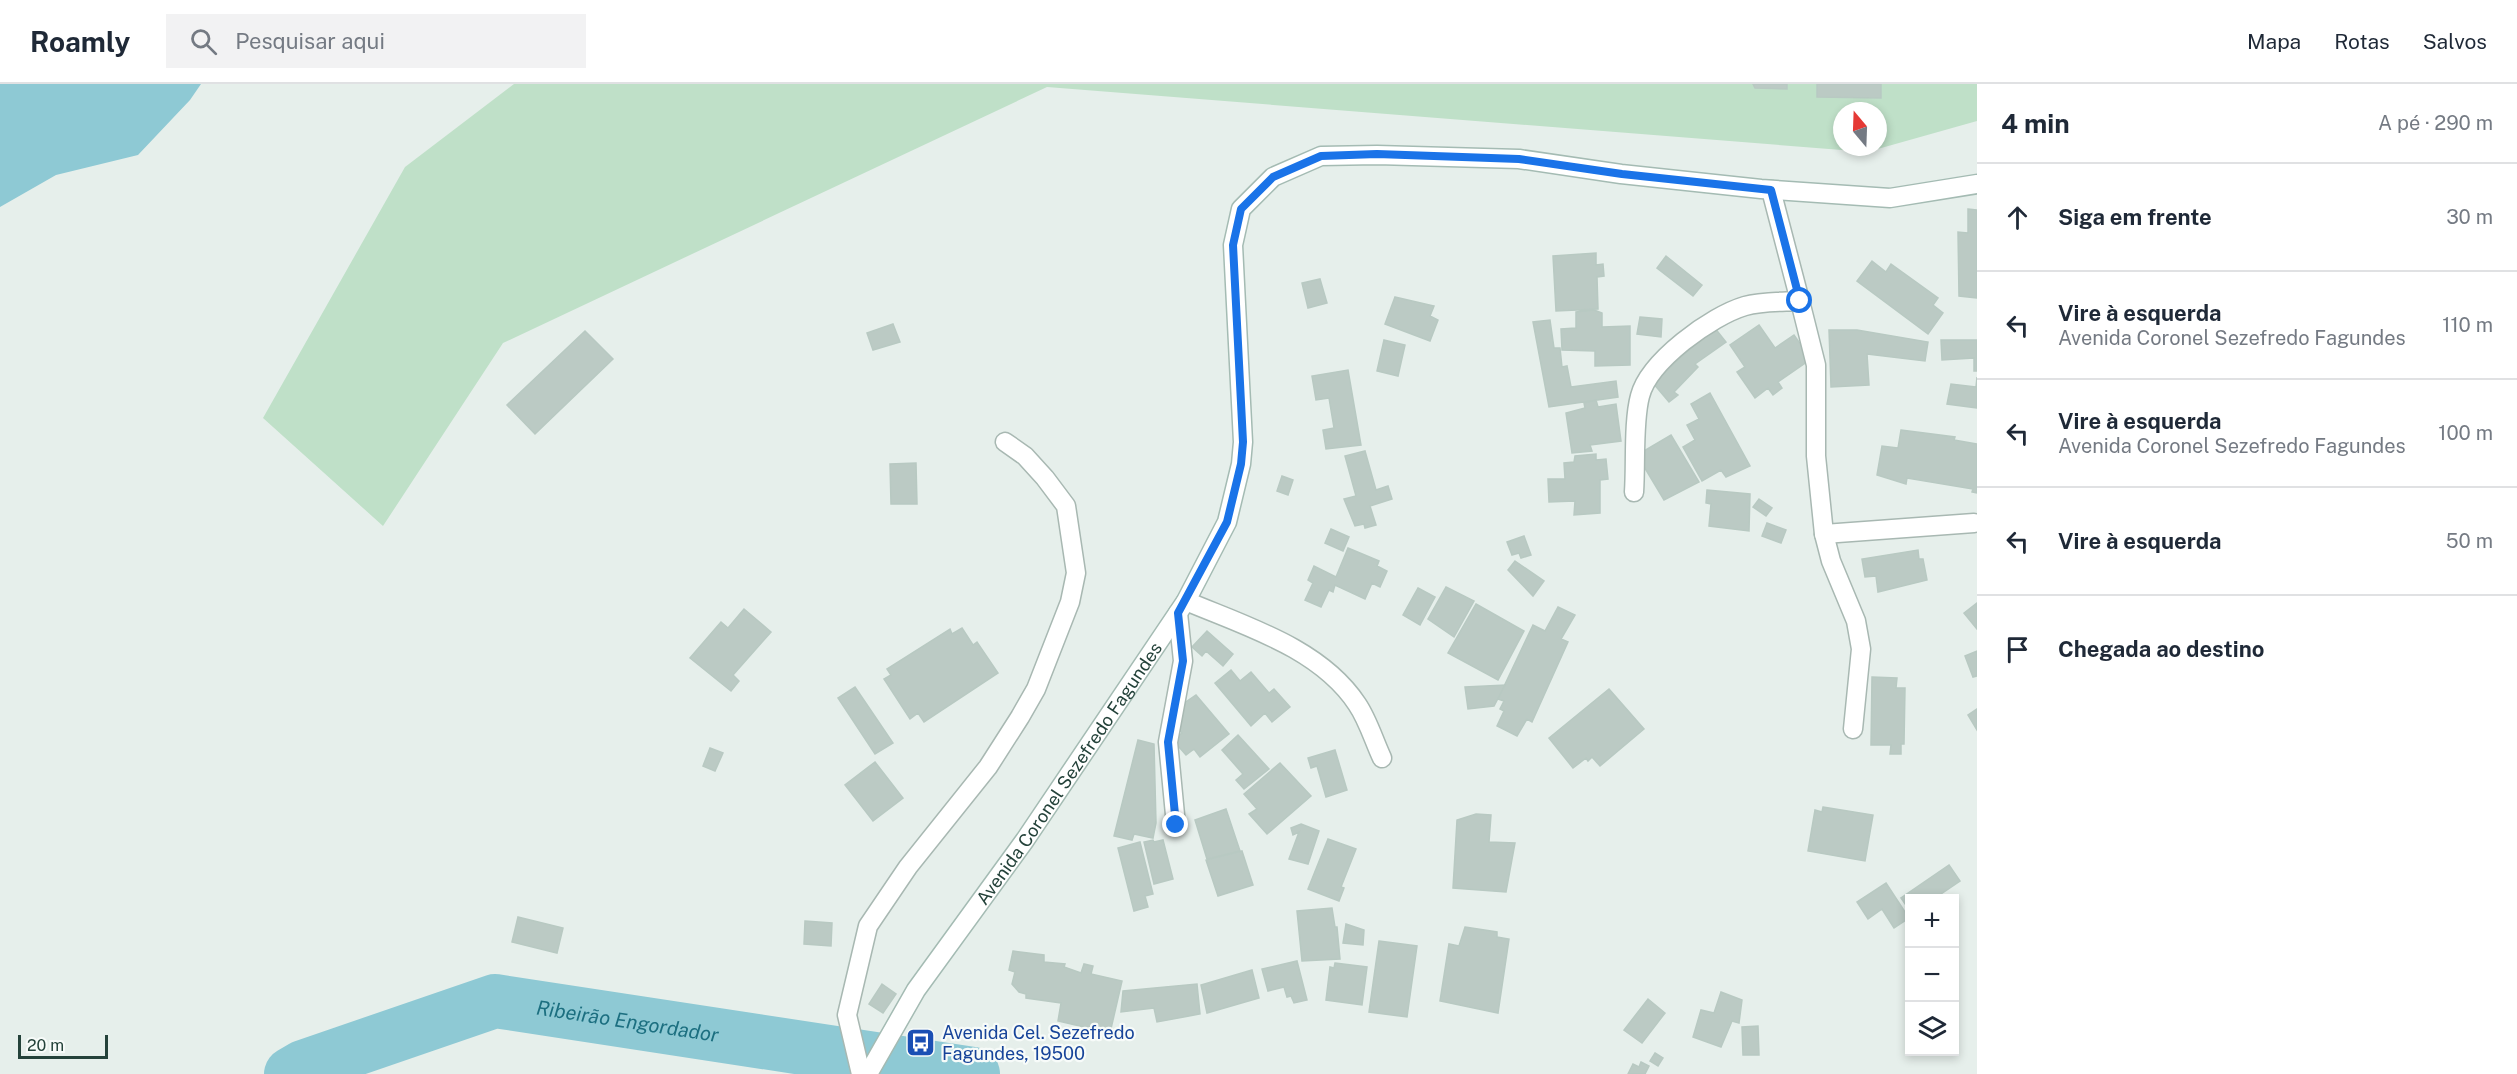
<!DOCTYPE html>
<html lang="pt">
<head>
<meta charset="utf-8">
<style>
  body { margin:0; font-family:"Public Sans",sans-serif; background:#f2f2f3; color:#1f2937 }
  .controls { position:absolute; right:18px; bottom:18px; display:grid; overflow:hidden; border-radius:0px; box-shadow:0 3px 9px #0003 }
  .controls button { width:54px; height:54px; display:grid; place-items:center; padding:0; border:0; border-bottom:2px solid #e0e1e3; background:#fff; color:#1f2937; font:30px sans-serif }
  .compass { position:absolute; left:1833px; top:18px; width:54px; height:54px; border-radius:50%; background:#fff; box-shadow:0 3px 9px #0003; rotate:341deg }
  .scale { position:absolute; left:18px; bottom:15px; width:90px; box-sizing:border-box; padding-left:6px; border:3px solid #24423a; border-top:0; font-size:16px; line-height:21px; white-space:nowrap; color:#24423a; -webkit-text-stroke:4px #f7fbf9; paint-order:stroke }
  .stop { position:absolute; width:18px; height:18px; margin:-14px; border:4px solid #1a73e8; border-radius:50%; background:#fff }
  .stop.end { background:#1a73e8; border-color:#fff; box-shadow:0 2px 6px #0008 }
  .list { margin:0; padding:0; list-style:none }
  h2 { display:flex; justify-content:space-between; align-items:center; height:78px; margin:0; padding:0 24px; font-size:26px }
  h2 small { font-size:20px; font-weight:400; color:#747a83 }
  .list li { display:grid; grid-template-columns:39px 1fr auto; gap:18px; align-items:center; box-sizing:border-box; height:108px; padding:0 24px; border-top:2px solid #e0e1e3 }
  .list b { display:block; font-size:22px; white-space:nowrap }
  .list p { margin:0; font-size:20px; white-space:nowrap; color:#747a83 }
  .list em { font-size:20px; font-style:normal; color:#747a83 }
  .icon { flex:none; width:33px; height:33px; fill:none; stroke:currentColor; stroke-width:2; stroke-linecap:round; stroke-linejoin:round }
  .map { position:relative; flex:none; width:1977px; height:990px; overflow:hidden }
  header { display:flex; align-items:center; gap:36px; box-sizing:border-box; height:84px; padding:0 30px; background:#fff; border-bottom:2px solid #e0e1e3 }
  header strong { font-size:28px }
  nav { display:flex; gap:33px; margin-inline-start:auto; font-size:21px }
  .search { width:420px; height:54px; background:#f2f2f3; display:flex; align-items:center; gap:15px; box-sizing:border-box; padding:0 21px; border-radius:0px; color:#747a83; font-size:22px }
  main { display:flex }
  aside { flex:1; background:#fff }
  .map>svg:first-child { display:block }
  .green { fill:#bfe0c8; fill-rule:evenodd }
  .water { fill:#8ec9d4 }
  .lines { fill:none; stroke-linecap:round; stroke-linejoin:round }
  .river { stroke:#8ec9d4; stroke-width:54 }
  .building { fill:#bbcac4; stroke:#b8c9c2; stroke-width:1.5 }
  .lane-casing { stroke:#a8b8b2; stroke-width:21 }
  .street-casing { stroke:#a8b8b2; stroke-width:21 }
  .secondary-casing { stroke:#a4bbb3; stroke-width:21 }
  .lane { stroke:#fff; stroke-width:18 }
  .street { stroke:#fff; stroke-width:18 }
  .secondary { stroke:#fff; stroke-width:18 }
  .route { stroke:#1a73e8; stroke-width:8 }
  .labels { text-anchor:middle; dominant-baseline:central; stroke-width:4.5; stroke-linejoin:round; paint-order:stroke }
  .street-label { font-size:18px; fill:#24423a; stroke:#f7fbf9 }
  .transit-label { font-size:18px; fill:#164399; stroke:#f7fbf9; text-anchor:start }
  .water-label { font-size:20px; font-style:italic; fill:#1c6f80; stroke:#f7fbf9 }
</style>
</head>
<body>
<header>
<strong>Roamly</strong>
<div class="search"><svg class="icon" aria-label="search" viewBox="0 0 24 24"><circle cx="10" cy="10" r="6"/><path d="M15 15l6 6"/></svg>Pesquisar aqui</div>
<nav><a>Mapa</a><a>Rotas</a><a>Salvos</a></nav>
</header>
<main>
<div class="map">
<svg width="1977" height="990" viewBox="0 0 1977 990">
  <rect width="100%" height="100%" fill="#e6efeb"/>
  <path class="green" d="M514,0H1977V37L1867,68L1047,3L503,259L383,442L263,334L405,83ZM1842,27H1878V63H1842Z"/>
  <path class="water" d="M0,0H201L190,16L138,71L56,91L0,123Z"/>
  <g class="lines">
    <path class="river" id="s1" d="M291,990L303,983L495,917L973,990"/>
  </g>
  <path class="building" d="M1753,0H1787V5L1755,4Z
    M1817,0H1881V14L1817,13Z
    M1968,125L1977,126V214L1959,212L1958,148L1968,149Z
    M1596,169V181L1603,180L1604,192L1597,193L1598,225L1556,227L1553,172Z
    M1666,172L1702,201L1693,212L1657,184Z
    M1872,177L1886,188L1891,180L1938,214L1933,221L1943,229L1928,250L1857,197Z
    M1320,195L1327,219L1308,224L1302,199Z
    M1395,213L1434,222L1430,232L1438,236L1430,257L1385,240Z
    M1594,226L1602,229V243L1630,242V281L1595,282V267L1562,266L1561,245L1576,244V228Z
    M1640,233L1662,235L1661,253L1637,250Z
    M1550,236L1554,264H1560L1562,283L1567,282L1571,303L1616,297L1618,313L1549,323L1533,238Z
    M893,240L900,258L873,266L867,249Z
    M1759,241L1775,264L1794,251L1811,275L1778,298L1782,304L1773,311L1768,304L1755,314L1737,288L1745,283L1730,261Z
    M1714,243L1726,258L1695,280L1698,283L1674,308L1678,311L1669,318L1653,299Z
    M1829,246H1857L1928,258L1925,277L1867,270L1869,301L1831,303Z
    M585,247L613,275L535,350L507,321Z
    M1384,256L1405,261L1398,292L1377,287Z
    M1941,256H1977V287H1974V274L1942,276Z
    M1348,286L1361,361L1326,365L1323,346L1334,344L1329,314L1316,316L1312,292Z
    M1977,293V324L1947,320L1951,300L1976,303Z
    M1710,309L1750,382L1726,393L1721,386L1702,397L1683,363L1695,356L1687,341L1699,335L1691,320Z
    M1596,316L1598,323L1616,320L1621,357L1590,361L1592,367L1572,369L1566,329L1585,324L1584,319Z
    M1901,346L1955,353L1954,356L1977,360V409L1972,408L1973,405L1907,394L1906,400L1877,391L1882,362L1898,364Z
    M1671,351L1699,398L1664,416L1637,371Z
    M1365,367L1376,406L1388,402L1392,415L1370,422L1376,441L1365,444L1364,440L1355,442L1344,415L1356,412L1345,372Z
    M1596,370V376L1606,375L1608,395L1600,396V429L1574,431L1575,417L1549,418L1548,395H1565L1564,379L1574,378L1575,372Z
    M916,379L917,420H891L890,380Z
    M1282,392L1293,396L1288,411L1277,407Z
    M1707,406L1750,410L1749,447L1709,442L1711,420L1706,419Z
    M1759,415L1772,424L1766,432L1753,423Z
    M1767,439L1786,446L1781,459L1762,452Z
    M1331,445L1349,453L1343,467L1325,459Z
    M1524,452L1531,471L1521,474L1519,469L1512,471L1507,458Z
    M1348,464L1379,477L1377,482L1387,487L1380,503L1372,499L1365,515L1335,501L1333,508L1329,506L1321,523L1305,516L1313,499L1308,496L1314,482L1336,493Z
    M1918,466L1919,475H1923L1927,496L1878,508L1876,492L1865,493L1862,475Z
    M1515,477L1544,497L1533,512L1508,486Z
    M1446,503L1474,517L1454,553L1428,535Z
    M1418,504L1435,513L1420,541L1403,531Z
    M1977,519V545L1964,529Z
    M1476,520L1524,547L1498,596L1448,569Z
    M1558,523L1575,531L1561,555L1568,558L1532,638L1527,635L1517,652L1497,642L1504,627L1500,625L1504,617L1498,615L1533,541L1545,547Z
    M744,525L771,548L733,591L739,597L731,607L690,574L721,538L728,544Z
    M962,544L973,561L977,558L998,589L924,638L918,629L910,635L884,595L891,591L887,585L950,545L952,550Z
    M1207,547L1233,570L1223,582L1206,567L1202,572L1192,563Z
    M1977,567V592L1973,593L1965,572Z
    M1231,586L1240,597L1251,588L1269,609L1274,605L1290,623L1272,638L1265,629L1251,642L1215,599Z
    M1872,593L1897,594L1896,604H1905L1904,660H1901V670H1890L1891,661H1871Z
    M1505,601L1494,622L1468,625L1465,603Z
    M855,603L893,659L875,670L838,614Z
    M1609,605L1644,645L1600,682L1592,673L1588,677L1586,674L1573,684L1549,654Z
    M1196,611L1229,650L1200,673L1194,665L1186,671L1173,656L1182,649L1176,640L1180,622Z
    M1977,625V646L1968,631Z
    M1238,651L1269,685L1244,705L1236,696L1243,690L1222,666Z
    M1138,656L1154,660L1156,739L1153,754L1134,750L1132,756L1114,752Z
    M710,664L723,669L715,687L703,682Z
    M1335,666L1347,706L1326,713L1317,682L1311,684L1308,674Z
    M875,678L903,714L873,737L845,701Z
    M1280,679L1311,712L1267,750L1249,730L1257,725L1244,710Z
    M1823,723L1873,731L1865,777L1808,767L1815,726L1822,728Z
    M1226,725L1240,767L1207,775L1195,736Z
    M1476,730L1491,731L1489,758L1515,759L1506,808L1453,804L1457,736Z
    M1301,740L1319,747L1308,780L1289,775L1299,748L1293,751L1291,744Z
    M1328,755L1356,765L1341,803L1344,804L1339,817L1308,805Z
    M1153,756L1154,758L1163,756L1173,795L1154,800L1144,758Z
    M1140,758L1153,810L1145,812L1148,823L1134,827L1118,764Z
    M1242,767L1253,801L1218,812L1206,776Z
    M1949,781L1960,797L1935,814H1910V827L1901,814Z
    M1886,799L1909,834L1894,844L1882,825L1868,835L1857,818Z
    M1332,824L1335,843H1337L1340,875L1302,877L1297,827Z
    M518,833L563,844L557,869L512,858Z
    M805,837L832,839L831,862L804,860Z
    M1346,840L1364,846L1363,861L1343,859Z
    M1465,843L1497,848V853L1509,855L1498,929L1440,917L1449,860L1459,862Z
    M1379,857L1417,862L1407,933L1369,928Z
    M1013,867L1044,871V878L1065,880L1064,883L1081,889L1084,880L1093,882L1091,890L1122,897L1110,949L1058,937L1061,919L1026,914V910L1019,908L1012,900L1015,888L1009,886Z
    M1297,877L1307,916L1294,919L1291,912L1287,913L1284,903L1268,907L1262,885Z
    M1335,879L1367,883L1362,921L1326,916L1330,883L1334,884Z
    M1252,886L1259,914L1207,929L1201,901Z
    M882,900L896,910L883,929L869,920Z
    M1197,900L1200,930L1157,938L1154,924L1121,928L1123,907Z
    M1721,908L1742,916L1739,939L1732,937L1721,963L1693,953L1701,926L1714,929Z
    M1648,915L1665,929L1642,959L1624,946Z
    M1758,942L1759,971H1743L1742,943Z
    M1655,969L1663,974L1658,982L1650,977Z
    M1641,978L1649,982L1645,990H1628L1633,980L1639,983Z"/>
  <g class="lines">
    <defs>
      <path id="lane" d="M1824,450L1974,439
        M861,990L847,931L868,842L908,783L988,683L1020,633L1036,605L1070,518L1076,489L1066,422L1045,394L1025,372L1005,358"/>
      <path id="street" d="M1771,106L1800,217
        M1634,408C1636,380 1633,338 1640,312C1649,277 1711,232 1745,222C1762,217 1783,218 1800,217L1816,281V372L1824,450L1831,477L1856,537L1861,565L1853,645
        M1186,517C1245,542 1320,564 1357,620C1368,636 1374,657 1382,674
        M1176,741L1168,658L1183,577L1178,529"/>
      <g id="secondary">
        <path id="s2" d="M868,990L916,906L1025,756L1186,517L1227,438L1241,380L1243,358L1233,161L1241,125L1273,93L1321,72L1377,71L1519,75L1621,90L1761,105L1890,114L1977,100"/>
      </g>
    </defs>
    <use href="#lane" class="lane-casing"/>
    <use href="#street" class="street-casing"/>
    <use href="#secondary" class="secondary-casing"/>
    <use href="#lane" class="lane"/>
    <use href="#street" class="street"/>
    <use href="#secondary" class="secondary"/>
  </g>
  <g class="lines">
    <path class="route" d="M1176,741L1168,658L1183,577L1178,529L1227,438L1241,380L1243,358L1233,161L1241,125L1273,93L1321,72L1377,70L1519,75L1622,90L1771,106L1800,217"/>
  </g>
  <defs>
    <symbol id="bus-square" viewBox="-11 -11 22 22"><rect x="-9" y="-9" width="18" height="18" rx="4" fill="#1a4fb4" stroke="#f7fbf9"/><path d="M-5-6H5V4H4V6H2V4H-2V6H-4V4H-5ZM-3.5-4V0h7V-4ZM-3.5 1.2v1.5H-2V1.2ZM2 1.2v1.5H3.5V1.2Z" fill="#fff"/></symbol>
  </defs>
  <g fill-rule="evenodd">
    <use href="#bus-square" x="904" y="942" width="33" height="33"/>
  </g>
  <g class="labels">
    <g class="street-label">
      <text stroke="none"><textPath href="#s2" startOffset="362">Avenida Coronel Sezefredo Fagundes</textPath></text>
    </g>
    <g class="transit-label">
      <text x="942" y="948">Avenida Cel. Sezefredo<tspan x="942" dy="21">Fagundes, 19500</tspan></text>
    </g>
    <g class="water-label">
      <text stroke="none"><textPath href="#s1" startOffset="351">Ribeirão Engordador</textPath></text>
    </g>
  </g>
</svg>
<div class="controls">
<button>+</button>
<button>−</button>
<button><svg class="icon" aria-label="layers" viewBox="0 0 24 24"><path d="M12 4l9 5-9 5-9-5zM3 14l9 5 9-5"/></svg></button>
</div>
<svg class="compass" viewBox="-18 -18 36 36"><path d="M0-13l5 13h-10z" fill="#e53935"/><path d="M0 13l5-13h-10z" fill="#747a83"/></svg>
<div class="scale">20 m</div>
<div class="stop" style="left:1800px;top:217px"></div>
<div class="stop end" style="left:1176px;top:741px"></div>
</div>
<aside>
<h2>4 min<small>A pé · 290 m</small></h2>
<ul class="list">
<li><svg class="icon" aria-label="ahead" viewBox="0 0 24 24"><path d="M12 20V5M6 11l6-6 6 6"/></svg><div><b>Siga em frente</b></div><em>30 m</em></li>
<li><svg class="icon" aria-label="left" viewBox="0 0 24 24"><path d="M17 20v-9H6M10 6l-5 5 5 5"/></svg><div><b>Vire à esquerda</b><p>Avenida Coronel Sezefredo Fagundes</p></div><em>110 m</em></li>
<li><svg class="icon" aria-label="left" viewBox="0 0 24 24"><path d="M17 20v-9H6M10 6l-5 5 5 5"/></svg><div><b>Vire à esquerda</b><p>Avenida Coronel Sezefredo Fagundes</p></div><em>100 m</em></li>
<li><svg class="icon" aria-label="left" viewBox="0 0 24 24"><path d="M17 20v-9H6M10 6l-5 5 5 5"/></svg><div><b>Vire à esquerda</b></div><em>50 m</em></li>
<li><svg class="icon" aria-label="arrive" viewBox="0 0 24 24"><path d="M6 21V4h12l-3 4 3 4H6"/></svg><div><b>Chegada ao destino</b></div></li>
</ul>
</aside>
</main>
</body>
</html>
